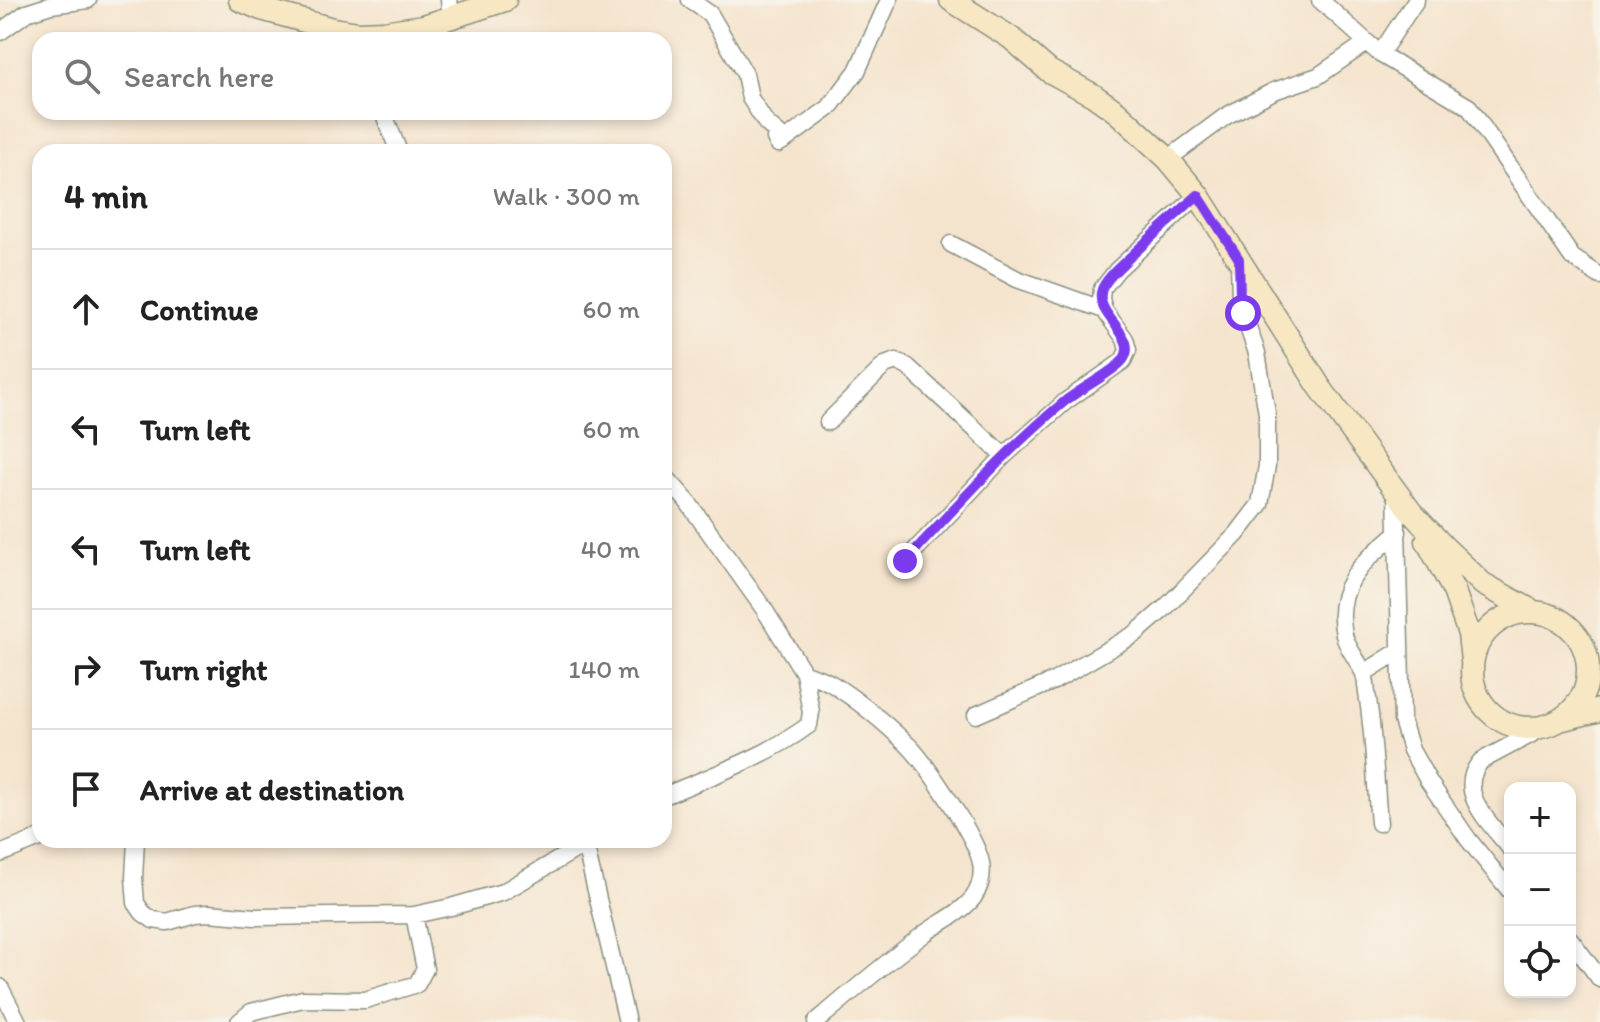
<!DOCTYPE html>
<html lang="en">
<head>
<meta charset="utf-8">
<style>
  body { margin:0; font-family:Itim,sans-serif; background:#f6f6f6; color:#222 }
  .controls { position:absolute; right:24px; bottom:24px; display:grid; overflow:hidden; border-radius:16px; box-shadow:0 4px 12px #0003 }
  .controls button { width:72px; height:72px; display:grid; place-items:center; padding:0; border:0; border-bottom:2px solid #e0e0e0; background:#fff; color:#222; font:40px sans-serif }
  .stop { position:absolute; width:24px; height:24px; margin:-18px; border:6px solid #7c3aed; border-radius:50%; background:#fff }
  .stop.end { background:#7c3aed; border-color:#fff; box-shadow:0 2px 8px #0008 }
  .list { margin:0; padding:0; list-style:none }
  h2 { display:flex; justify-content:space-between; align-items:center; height:104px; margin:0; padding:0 32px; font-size:34px }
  h2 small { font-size:26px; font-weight:400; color:#767676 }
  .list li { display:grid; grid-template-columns:52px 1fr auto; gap:24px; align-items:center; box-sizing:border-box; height:120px; padding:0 32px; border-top:2px solid #e0e0e0 }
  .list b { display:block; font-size:30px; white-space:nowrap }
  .list em { font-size:26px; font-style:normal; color:#767676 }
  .icon { flex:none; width:44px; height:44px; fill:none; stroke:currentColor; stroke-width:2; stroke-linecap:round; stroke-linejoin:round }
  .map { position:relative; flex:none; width:1600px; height:1022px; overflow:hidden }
  .search { position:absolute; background:#fff; box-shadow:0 4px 12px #0003; left:32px; top:32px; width:640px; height:88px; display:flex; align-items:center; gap:20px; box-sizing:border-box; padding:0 28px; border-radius:24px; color:#767676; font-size:30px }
  .panel { position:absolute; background:#fff; box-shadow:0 4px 12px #0003; left:32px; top:144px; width:640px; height:704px; border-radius:24px }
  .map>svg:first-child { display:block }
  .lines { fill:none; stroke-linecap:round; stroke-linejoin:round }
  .street-casing { stroke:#8a9080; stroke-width:19 }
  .secondary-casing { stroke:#8a9080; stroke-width:25 }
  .street { stroke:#fff; stroke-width:16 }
  .secondary { stroke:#f7e8c3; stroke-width:22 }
  .route { stroke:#7c3aed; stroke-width:10 }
</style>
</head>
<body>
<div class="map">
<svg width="1600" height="1022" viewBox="0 0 1600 1022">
  <rect width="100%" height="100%" fill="#f7f3e8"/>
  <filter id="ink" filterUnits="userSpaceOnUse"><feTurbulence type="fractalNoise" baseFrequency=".0125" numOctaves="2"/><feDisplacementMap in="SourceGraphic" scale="16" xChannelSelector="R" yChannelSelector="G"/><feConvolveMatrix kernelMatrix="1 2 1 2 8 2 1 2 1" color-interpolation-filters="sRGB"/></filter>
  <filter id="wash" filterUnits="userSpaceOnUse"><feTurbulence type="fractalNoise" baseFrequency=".006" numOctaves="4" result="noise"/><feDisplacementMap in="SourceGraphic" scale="32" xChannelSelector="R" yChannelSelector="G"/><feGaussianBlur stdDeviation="1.8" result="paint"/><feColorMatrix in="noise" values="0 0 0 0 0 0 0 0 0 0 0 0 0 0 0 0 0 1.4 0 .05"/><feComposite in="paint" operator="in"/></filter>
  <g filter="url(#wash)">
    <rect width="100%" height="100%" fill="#f5e4cd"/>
  </g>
  <g filter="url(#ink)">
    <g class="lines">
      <defs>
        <path id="street" d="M449,0L451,16
          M690,0L710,14L745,74L750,98L766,123L782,137L775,138L778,144L785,140L829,108L857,71L889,0
          M1320,0L1380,54L1469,107L1572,257L1600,276
          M0,32L26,13L51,5L88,0
          M1380,54L1416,0
          M383,112L399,152
          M1168,159L1226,116L1274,91L1318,76L1366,43
          M951,244L1017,279L1104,310
          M828,422L885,365L896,361L908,367L1004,456
          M664,475L687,501L764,609L804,673L811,712L809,725C766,757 713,775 664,796
          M1396,492L1402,720L1411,750L1429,782L1468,839L1510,891
          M905,561L1004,456L1066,401L1123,361L1128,350L1125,339L1104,310L1101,299L1102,289L1117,270L1198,195
          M804,673C813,676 824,679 832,684C859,701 885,723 908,745C927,764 977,839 981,863C983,875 980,888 973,898C960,914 940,922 924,934C887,962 851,992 816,1022
          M1364,673L1399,651
          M976,715L1054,681L1135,634L1166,607L1237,534L1260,504L1267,466V414L1257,353L1243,313L1240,297L1239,262
          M1379,823C1375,780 1374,735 1367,693C1366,687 1366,680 1364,674C1359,661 1347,649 1344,635C1333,584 1365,561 1398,532
          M136,840L134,878L136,903L143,913L153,920L167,922L195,914L208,913L255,917L414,915L451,907L503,892L592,840
          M585,844L627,1022
          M1510,848C1491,824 1454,792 1481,761L1545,727
          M0,854L40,838
          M1570,939L1600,979
          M0,987L18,1022
          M239,1022L251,1012L303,999L365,1000L417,984L425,969L414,915"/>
        <path id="secondary" d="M240,0L261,9L333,29L359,33L383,32L424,26L505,0
          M951,0L1011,38L1049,71L1093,95L1117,112L1168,159L1198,195L1319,386L1411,512L1444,547L1483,584L1534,612
          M1427,541L1454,591L1469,634L1472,661
          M1472 670a58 58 0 1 1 116 0a58 58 0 1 1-116 0Z
          M1563,719L1600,710"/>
      </defs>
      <use href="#street" class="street-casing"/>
      <use href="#secondary" class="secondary-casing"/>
      <use href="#street" class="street"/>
      <use href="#secondary" class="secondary"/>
    </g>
  </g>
  <g class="lines" filter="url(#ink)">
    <path class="route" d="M905,561C956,507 1006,450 1064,402C1078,390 1114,372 1123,360C1141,336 1092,315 1102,289C1107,277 1121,266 1130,257C1152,236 1175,216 1198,195L1239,259L1240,297L1243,313"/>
  </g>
</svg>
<div class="controls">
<button>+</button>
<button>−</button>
<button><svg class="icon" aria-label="locate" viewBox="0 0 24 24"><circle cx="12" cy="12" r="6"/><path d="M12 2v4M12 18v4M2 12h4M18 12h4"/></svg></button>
</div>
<div class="stop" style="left:1243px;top:313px"></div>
<div class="stop end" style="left:905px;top:561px"></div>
<div class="search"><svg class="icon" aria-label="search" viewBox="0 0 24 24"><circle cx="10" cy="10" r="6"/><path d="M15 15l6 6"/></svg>Search here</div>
<section class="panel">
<h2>4 min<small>Walk · 300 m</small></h2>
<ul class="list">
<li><svg class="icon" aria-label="ahead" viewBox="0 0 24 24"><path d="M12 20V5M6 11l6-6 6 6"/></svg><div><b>Continue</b></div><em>60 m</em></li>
<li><svg class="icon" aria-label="left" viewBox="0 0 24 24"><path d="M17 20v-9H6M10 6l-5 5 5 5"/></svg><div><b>Turn left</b></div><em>60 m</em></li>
<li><svg class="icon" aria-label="left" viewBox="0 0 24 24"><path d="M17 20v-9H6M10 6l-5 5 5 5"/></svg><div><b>Turn left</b></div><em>40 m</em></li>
<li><svg class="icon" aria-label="right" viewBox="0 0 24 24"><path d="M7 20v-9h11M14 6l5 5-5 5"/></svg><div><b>Turn right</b></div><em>140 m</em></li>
<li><svg class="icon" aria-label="arrive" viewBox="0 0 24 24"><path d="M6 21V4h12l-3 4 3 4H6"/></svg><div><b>Arrive at destination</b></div></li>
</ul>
</section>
</div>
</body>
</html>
